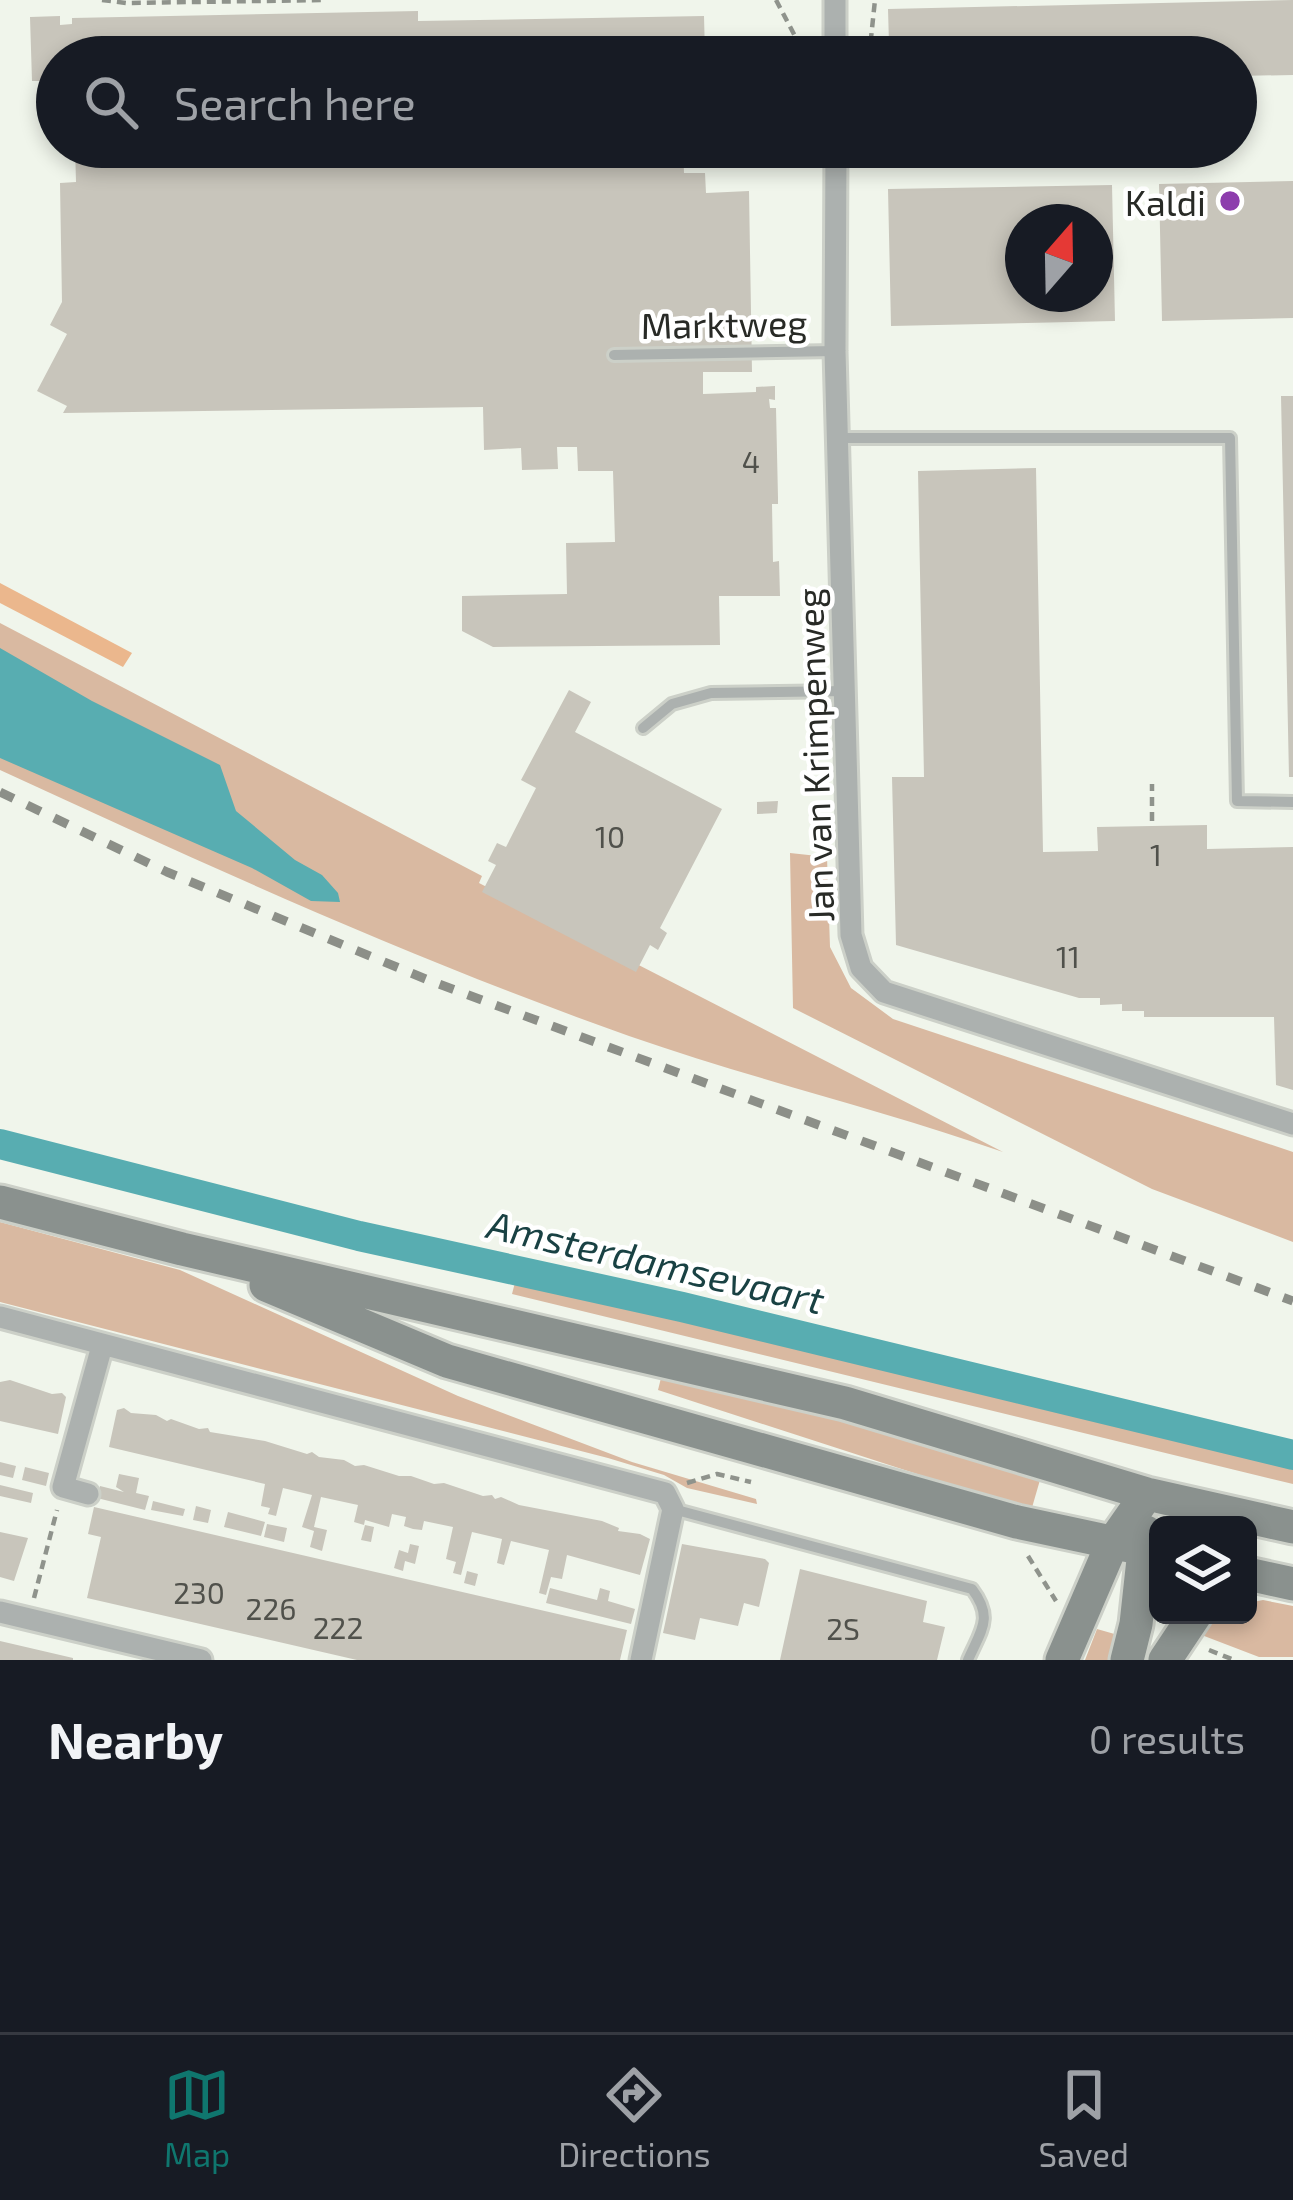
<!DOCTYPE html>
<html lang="en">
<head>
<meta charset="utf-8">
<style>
  body { margin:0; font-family:"Exo 2",sans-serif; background:#20242c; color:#f1f3f6 }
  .controls { position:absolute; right:36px; bottom:36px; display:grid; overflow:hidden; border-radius:18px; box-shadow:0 6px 18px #0003 }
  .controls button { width:108px; height:108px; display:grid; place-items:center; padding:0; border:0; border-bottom:3px solid #363941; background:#171b24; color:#f1f3f6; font:60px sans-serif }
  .compass { position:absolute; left:1005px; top:204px; width:108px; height:108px; border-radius:50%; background:#171b24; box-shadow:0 6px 18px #0003; rotate:20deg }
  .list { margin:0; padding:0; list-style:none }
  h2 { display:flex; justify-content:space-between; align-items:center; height:156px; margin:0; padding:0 48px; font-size:51px }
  h2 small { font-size:39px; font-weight:400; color:#9ea1a6 }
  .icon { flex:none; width:66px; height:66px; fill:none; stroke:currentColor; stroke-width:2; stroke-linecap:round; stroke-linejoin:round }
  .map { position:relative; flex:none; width:1293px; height:1660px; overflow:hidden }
  .search { position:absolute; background:#171b24; box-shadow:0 6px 18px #0003; left:36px; right:36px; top:36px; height:132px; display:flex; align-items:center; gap:30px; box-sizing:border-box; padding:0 42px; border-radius:66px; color:#9ea1a6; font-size:45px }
  .sheet { height:372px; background:#171b24 }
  nav { display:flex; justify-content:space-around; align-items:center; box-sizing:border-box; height:168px; border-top:3px solid #363941; background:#171b24; font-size:33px; color:#9ea1a6 }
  nav a { display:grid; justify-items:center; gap:6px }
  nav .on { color:#0f766e }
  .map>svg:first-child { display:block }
  .green { fill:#d9b9a1 }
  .forest { fill:#ebb78d }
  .water { fill:#58adb1 }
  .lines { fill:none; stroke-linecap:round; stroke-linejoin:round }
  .canal { stroke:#58adb1; stroke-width:30 }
  .building { fill:#c8c5bb; fill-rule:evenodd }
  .lane-casing { stroke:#ccd0c8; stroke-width:16 }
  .street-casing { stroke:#ccd0c8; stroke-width:27 }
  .secondary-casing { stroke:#ccd0c8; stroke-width:39 }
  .path { stroke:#8f938c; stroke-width:4.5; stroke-dasharray:9 6; stroke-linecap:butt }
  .lane { stroke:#acb1af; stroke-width:10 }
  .street { stroke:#acb1af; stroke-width:21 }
  .secondary { stroke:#8a918e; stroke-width:33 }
  .rail { stroke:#8c8f88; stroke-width:9; stroke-dasharray:15 15; stroke-linecap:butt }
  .poi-dot { fill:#8d3dad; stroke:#fff; stroke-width:4.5 }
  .labels { text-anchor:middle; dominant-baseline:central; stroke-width:9; stroke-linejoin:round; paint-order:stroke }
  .number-label { font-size:30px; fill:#50514b }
  .poi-label { font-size:36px; fill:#282a26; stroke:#fff; text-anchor:end }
  .street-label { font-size:36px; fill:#282a26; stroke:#fff }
  .water-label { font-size:39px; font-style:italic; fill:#194143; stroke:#fff }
</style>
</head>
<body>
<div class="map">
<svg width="1293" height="1660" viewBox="0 0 1293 1660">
  <rect width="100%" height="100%" fill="#f0f5eb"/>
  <path class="green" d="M0,623L482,876L479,883L1003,1152C880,1109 752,1079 629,1036C414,960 206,865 0,770Z
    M790,853L827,857L830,947L851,988L893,1019L1293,1152V1242L1152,1189L793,1008Z
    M0,1222L180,1270L458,1396L632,1462L756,1499L757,1504L687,1488L664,1475L608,1458L0,1302Z
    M519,1267L1293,1454V1484L512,1294Z
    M662,1374L840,1417L1040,1480L1031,1511L658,1390Z
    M1263,1600L1293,1606V1657H1259L1199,1634L1222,1615H1248V1603Z
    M1097,1629L1118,1635L1108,1660H1085Z"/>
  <path class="forest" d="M0,583L132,653L123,667L0,603Z"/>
  <path class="water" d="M0,648L92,701L220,765L236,811L295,860L322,875L338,893L340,902L311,901L252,868L0,758Z"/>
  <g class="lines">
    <path class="canal" d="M0,1144L359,1236L682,1307L1293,1455"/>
  </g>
  <path class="building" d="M1293,0V75L1236,76V57H879V44H889L888,9Z
    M418,11V21L704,16L705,54L57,57V81H32L30,17L60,16V25L72,24V18Z
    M75,147H683L684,173H705L706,193L749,191L752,372H703V394L756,392V387L775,386V400L769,399L770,408H776L778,498V504H772L773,562L779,561L780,596H719L720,645L493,647L462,631V596L567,594L566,543L615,542L613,471H578L577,447H557L558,469L522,470L521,448L484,450L483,407L63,413L67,406L37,391L67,334L50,325L62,302L60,183L76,182Z
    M1293,181V318L1162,321L1159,184Z
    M1112,185L1115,321L891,326L888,189ZM1023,222H1095V294H1023Z
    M1281,396H1293V777H1289Z
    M1036,468L1043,852L1098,851L1097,827L1207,825V849L1293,847V1090L1276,1085L1274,1017H1144V1011H1122V1004L1100,1005V998H1079L896,945L892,777H924L918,471Z
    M569,690L591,702L575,732L722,809L660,928L667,933L658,950L650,945L636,972L482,892L496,865L488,861L497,843L506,847L536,788L521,780Z
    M778,801L777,813L757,814V802Z
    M10,1380L52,1394L62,1393L66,1397L58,1434L0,1421V1382Z
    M124,1408L131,1413L156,1415L167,1421L171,1419L199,1429L208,1428L210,1432L265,1441L307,1454L312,1452L319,1457L344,1460L355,1466L364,1465L399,1476H411L434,1484L444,1483L483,1496L492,1495L495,1499L501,1497L519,1505L602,1521L619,1528L618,1531L640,1534L650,1539L640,1575L567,1555L562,1579L551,1577L546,1595L539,1593L549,1550L511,1541L504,1565L497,1563L502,1539L472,1532L461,1575L453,1573L456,1562L446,1559L453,1527L424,1521L422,1530L413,1529L404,1526L406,1517L392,1514L389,1527L365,1520L364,1525L354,1522L358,1505L321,1497L314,1527L327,1530L322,1551L310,1547L314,1531L302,1527L312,1495L283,1488L276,1516L268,1514L270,1508L261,1506L265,1484L109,1447L117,1410Z
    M0,1462L16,1466L13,1478L0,1475Z
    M25,1467L49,1473L46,1486L22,1480Z
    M119,1474L139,1478L136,1493L149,1496L145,1510L97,1498L100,1486L124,1492L116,1487Z
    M0,1485L33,1493L31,1503L0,1496Z
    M153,1501L185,1509L183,1516L151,1510Z
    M196,1506L211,1510L208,1523L193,1520Z
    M94,1507L627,1630L620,1660H357L87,1598L101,1537L88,1534Z
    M228,1512L265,1522L261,1536L224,1527Z
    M267,1524L287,1528L284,1542L264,1537Z
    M365,1525L374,1527L371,1542L361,1540Z
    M0,1532L28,1538L14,1581L0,1577Z
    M410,1544L419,1546L415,1564L405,1561L403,1571L394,1568L399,1550L408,1553Z
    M682,1544L765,1559L769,1563L759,1607L744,1603L738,1626L700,1618L695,1640L663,1633Z
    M800,1569L927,1601L923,1622L945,1627L937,1660H780Z
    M467,1571L478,1574L475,1586L464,1583Z
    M550,1588L597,1600L600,1588L610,1591L608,1601L635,1609L631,1624L546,1603Z
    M0,1641L73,1658V1660H0Z"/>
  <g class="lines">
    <defs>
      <path id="lane" d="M614,355L835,351
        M838,438H1230L1237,801L1293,802
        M643,728L672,704L711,693L845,691
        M673,1509L972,1589C994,1618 981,1630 968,1660"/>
      <path id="street" d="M835,0V57
        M836,147L835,351L851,935L861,968L884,992L1293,1124
        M0,1317L665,1493L673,1509L641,1660
        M88,1494L63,1487L102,1346
        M0,1612L201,1660"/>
      <path id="secondary" d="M0,1202L182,1249L845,1403L1147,1494L1293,1527
        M266,1285L447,1361L1017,1522L1158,1552
        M1248,1574L1293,1584
        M1062,1660L1112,1544L1147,1494
        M1127,1660L1136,1624L1146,1532
        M1165,1660L1195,1615"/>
    </defs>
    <use href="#lane" class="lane-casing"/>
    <use href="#street" class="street-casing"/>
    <use href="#secondary" class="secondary-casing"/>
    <path class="path" d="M102,0L126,3L326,0
      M776,0L806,57
      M869,57L875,0
      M1152,821V784
      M687,1483L717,1474L751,1482
      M1028,1556L1056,1601
      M34,1598L57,1510
      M1209,1650L1234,1660"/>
    <use href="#lane" class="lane"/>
    <use href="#street" class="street"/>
    <use href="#secondary" class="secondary"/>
    <path class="rail" d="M0,792L167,872L428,980L1293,1301"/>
  </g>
  <circle class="poi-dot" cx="1230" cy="201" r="12"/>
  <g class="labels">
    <g class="number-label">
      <text x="751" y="461">4</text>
      <text x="610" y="836">10</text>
      <text x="1156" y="854">1</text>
      <text x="1068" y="956">11</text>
      <text x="199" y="1592">230</text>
      <text x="271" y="1608">226</text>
      <text x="338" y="1627">222</text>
      <text x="843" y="1628">2S</text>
    </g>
    <g class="poi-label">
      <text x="1206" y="201">Kaldi</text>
    </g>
    <g class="street-label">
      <text transform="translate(724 323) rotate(-1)">Marktweg</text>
      <text transform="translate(814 755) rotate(-92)">Jan van Krimpenweg</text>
    </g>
    <g class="water-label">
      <text transform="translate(656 1261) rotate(13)">Amsterdamsevaart</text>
    </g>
  </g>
</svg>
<div class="controls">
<button><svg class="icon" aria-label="layers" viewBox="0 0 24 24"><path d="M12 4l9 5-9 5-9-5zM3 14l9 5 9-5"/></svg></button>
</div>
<svg class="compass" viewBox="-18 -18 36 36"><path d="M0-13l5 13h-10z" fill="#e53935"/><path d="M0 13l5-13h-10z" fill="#9ea1a6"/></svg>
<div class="search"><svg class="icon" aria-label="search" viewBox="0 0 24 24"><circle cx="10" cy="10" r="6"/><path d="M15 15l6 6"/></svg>Search here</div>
</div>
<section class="sheet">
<h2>Nearby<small>0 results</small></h2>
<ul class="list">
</ul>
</section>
<nav>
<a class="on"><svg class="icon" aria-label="map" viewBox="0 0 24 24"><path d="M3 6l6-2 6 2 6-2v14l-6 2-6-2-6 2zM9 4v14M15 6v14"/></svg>Map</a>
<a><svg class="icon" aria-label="directions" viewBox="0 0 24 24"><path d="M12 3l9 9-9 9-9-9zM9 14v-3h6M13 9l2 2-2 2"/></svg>Directions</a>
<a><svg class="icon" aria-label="saved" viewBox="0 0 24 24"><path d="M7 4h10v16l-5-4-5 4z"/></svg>Saved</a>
</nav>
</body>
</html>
